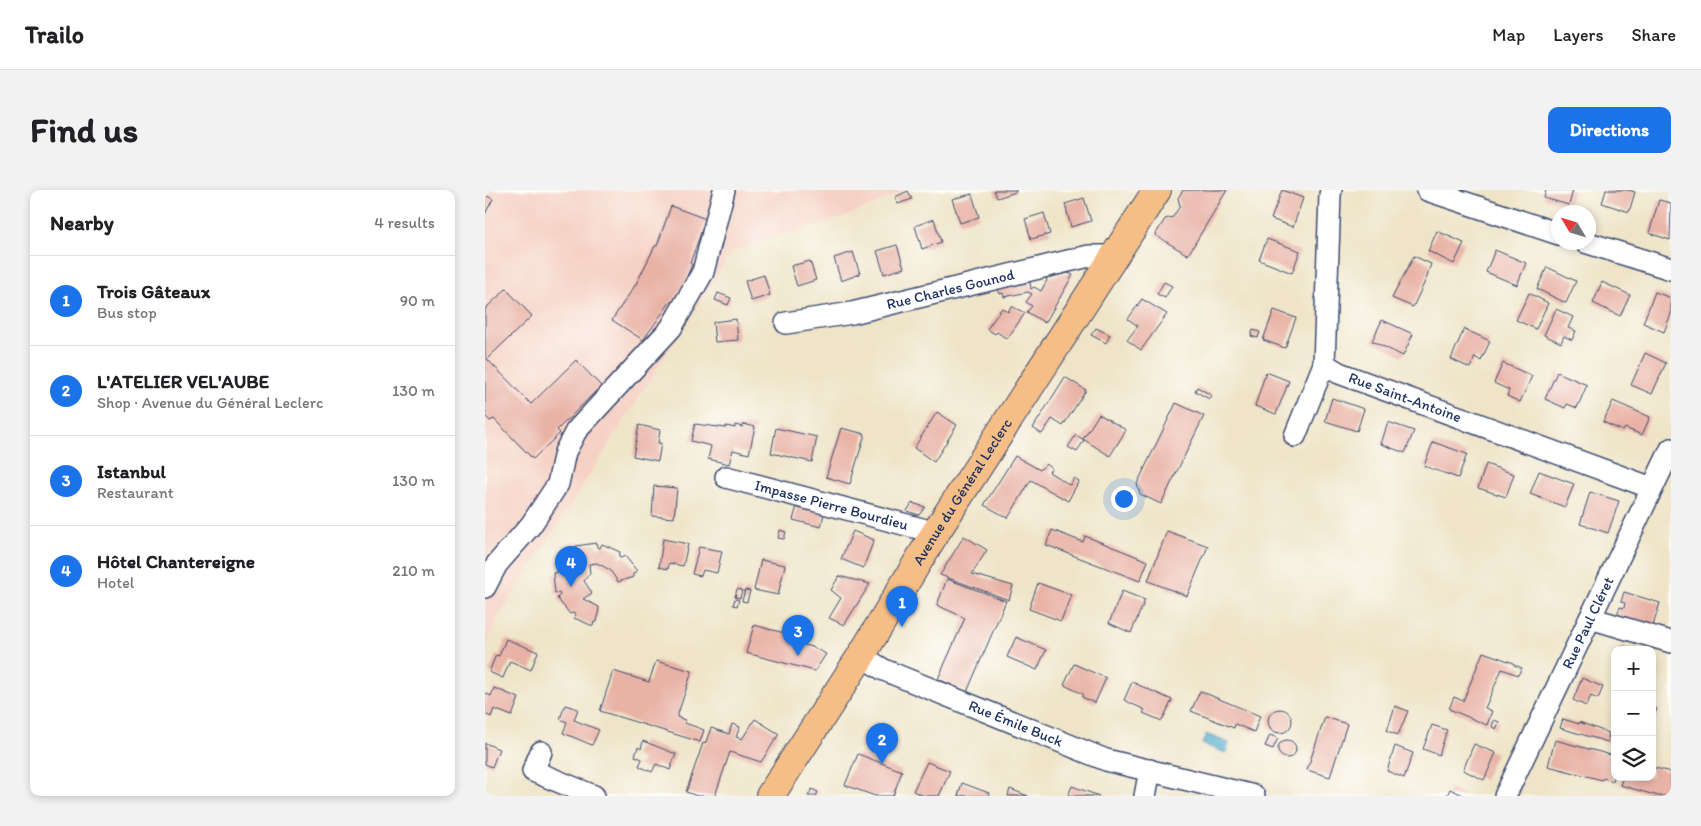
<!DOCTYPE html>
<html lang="en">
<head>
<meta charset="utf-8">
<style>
  body { margin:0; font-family:Itim,sans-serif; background:#f2f2f2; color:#202124 }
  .controls { position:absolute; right:15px; bottom:15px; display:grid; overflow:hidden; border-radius:10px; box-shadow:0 2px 8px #0003 }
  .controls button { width:45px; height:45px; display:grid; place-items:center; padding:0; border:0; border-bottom:1px solid #e0e0e0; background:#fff; color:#202124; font:25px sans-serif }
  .compass { position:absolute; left:1066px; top:15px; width:45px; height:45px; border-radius:50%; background:#fff; box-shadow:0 2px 8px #0003; rotate:308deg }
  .you { position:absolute; left:638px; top:308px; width:18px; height:18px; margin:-12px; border:4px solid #fff; border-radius:50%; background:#1a73e8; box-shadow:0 0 0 8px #1a73e833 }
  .badge { display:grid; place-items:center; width:32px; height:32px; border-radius:50%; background:#1a73e8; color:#fff; font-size:16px; font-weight:700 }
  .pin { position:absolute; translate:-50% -41px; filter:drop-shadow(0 1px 2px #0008) }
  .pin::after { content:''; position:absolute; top:26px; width:18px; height:15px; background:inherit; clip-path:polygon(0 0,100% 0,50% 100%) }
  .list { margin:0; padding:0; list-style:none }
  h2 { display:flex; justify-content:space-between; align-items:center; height:65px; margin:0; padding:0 20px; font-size:21px }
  h2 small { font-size:16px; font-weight:400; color:#757577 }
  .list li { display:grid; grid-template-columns:32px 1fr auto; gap:15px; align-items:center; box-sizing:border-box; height:90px; padding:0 20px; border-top:1px solid #e0e0e0 }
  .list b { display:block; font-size:19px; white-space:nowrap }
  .list p { margin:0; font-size:16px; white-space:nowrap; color:#757577 }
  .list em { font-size:16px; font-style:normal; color:#757577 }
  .icon { flex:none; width:28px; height:28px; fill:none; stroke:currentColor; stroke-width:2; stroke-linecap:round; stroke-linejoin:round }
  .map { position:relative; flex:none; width:1186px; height:606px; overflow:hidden; border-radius:10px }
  header { display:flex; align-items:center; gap:30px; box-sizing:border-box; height:70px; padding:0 25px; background:#fff; border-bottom:1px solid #e0e0e0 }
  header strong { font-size:24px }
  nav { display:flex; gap:28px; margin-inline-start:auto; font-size:18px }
  .intro { display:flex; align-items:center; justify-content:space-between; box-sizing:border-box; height:120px; padding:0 30px }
  h1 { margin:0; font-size:35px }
  .button { padding:12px 22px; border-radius:10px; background:#1a73e8; color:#fff; font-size:18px; font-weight:700 }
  main { display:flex; gap:30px; padding:0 30px }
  aside { flex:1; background:#fff; border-radius:10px; box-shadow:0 2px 8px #0003 }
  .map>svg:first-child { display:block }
  .built { fill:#f6d1c5 }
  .water { fill:#4faccd; stroke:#356e96 }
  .building { fill:#e9b2a6 }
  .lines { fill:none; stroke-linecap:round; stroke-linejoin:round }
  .minor-casing { stroke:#3b4a6e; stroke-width:24 }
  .major-casing { stroke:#3b4a6e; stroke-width:30 }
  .minor { stroke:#fff; stroke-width:21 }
  .major { stroke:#f6be87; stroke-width:28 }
  .labels { text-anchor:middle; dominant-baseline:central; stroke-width:4.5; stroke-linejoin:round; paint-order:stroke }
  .street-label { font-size:15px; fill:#1b2f5e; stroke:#fdfcf7 }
</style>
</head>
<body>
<header>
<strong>Trailo</strong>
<nav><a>Map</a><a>Layers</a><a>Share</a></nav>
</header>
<div class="intro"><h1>Find us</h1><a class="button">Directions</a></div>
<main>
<aside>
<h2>Nearby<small>4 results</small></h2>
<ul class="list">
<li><span class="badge">1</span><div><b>Trois Gâteaux</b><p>Bus stop</p></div><em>90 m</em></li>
<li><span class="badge">2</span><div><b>L'ATELIER VEL'AUBE</b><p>Shop · Avenue du Général Leclerc</p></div><em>130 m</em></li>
<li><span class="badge">3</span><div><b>Istanbul</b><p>Restaurant</p></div><em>130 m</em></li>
<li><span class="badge">4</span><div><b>Hôtel Chantereigne</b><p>Hotel</p></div><em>210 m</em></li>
</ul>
</aside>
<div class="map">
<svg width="1186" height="606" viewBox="0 0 1186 606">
  <rect width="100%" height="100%" fill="#fdfcf7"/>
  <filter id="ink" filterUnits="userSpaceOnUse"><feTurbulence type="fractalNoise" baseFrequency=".02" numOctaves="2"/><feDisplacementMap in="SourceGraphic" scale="10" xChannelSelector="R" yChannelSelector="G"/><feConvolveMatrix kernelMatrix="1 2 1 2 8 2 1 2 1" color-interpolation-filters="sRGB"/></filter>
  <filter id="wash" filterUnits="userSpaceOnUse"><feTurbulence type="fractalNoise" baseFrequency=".0096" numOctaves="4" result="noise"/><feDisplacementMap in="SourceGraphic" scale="20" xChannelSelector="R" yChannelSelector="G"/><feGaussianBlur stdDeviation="1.12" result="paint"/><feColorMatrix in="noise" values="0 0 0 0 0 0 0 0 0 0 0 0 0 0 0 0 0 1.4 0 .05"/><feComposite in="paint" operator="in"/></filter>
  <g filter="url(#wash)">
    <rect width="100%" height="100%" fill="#efe4c8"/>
    <path class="built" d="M0,0H421L367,24L247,61L11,431L0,460Z"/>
    <path class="water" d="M721,544L744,553L741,563L717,554Z"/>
    <g id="blocks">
      <path class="building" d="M509,0H531V2L512,8Z
        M698,0H742L703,65L670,45L680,29L688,27L695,16L693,8Z
        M797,0L818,8L808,37L786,29Z
        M1061,0H1088L1084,15L1059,8Z
        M1121,0H1143L1150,2L1144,22L1117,13Z
        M423,1L427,9L413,14L410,7Z
        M487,4L494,27L475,33L467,9Z
        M0,5L8,9L0,24Z
        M599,8L606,31L586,37L580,14Z
        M1174,10L1186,13L1185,50L1164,43Z
        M186,16L221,29L205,73L207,74L201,89L203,90L200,99L196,98L188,112L186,111L158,150L127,130L151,94L170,56H172Z
        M559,23L565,44L546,49L540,29Z
        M449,29L456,52L437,59L430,36Z
        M952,41L979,53L969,74L943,61Z
        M782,49L815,61L807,83L774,70Z
        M412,55L419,78L399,84L392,61Z
        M1010,60L1041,73L1032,95L1001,82Z
        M368,62L375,84L356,91L349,68Z
        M929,66L946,74L942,85H943L928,117L907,108Z
        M325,71L331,90L312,96L306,76Z
        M1062,77L1091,91L1081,113L1052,99Z
        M583,83L588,85L560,133L542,122L547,116L541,112L547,104L543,102L519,107L518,103L515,104L513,99L545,92L546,99L549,97L556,101L562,90L561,88Z
        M279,85L285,105L266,111L260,91Z
        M679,92L687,96L680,108L672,104Z
        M1117,92L1145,105L1135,126L1108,113Z
        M21,99L47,126L2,169L46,214L91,170L116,196L72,240L75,243L48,269L9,229L5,231L0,226L1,222L0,220V119Z
        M1170,102L1186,108V124L1179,142L1158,133Z
        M233,103L246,108L243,115L230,110Z
        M1044,103L1063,113L1051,139L1031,130Z
        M657,109L682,124L656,160L642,150L653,136L643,129Z
        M526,116L540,123L522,149L512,142L510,144L502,139L517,118L523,122Z
        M1071,119L1088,127L1083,138L1091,141L1087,150L1079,146L1076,153L1059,145Z
        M789,120L811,128L800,158L778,150Z
        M251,129L253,150L230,152L228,132Z
        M897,130L928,144L918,166L887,151Z
        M611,138L625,145L621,153L606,145Z
        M979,139L1005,151L996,171L990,167L985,178L966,169Z
        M768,140L775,142L773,148L766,146Z
        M1160,163L1181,173L1167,204L1146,195Z
        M1018,173L1047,186L1035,212L1022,206L1024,200L1009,193Z
        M781,182L804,191L791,224L770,216Z
        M1072,182L1102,195L1092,218L1082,214L1080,218L1060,209Z
        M580,187L601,200L578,236L567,229L557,244L548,238Z
        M712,197L726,205L724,209L710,201Z
        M847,208L879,219L872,241L840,231Z
        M1128,211L1165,227L1157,245L1140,238L1138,241L1118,232Z
        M691,213L719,226L676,314L655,304L652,294Z
        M452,222L472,235L449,272L429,258Z
        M614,224L641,240L625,266L598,249Z
        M903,232L929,241L920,263L896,254Z
        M210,234L241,238V236L250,238V235L258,237L259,234L270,237L264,264L248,260L244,274L223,269L226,256L206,251Z
        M154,235L175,240L173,253H176L173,271L148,266Z
        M291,238L332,247L327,272L286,263Z
        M356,238L380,244L365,294L341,287Z
        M591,245L599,250L592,262L583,257Z
        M948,252L982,264L973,288L939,276Z
        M530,266L555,280L561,274L567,278L564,282L585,295L589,288L594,291L583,311L546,290L523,328L499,315Z
        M1001,274L1029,284L1021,307L993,298Z
        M1054,281L1089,294L1080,317L1045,304Z
        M169,296L192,298L189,328L167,326Z
        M1105,302L1134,311L1123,343L1095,334Z
        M427,313L440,317L434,325L422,321Z
        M312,316L339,323L336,337L308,330Z
        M295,340L301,342L299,349L293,348Z
        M567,340L598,352L600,346L663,371L655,391L561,355Z
        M368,341L389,350L378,378L356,369Z
        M682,341L723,356L702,406L663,391Z
        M479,346L502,360L487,384L528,396L524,410L455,385Z
        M178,349L203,354L198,376L184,373L183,379L174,377Z
        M111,353L112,357L115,358L117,354L135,362L134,367L136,368L140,366L152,381L148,384V387L133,392L125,380L112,373L104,374L105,383L99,391L107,403L98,409L114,417L112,432H109L108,436L89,428L90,424L88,423L85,424L72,408L75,405L74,403H70L68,383L73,382L91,360V356Z
        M214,357L237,361L232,383L218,380L216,386L207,384Z
        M276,370L300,375L293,405L269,400Z
        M354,386L385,394L359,435L344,428L356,408L346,400Z
        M462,389L521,411L482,502L453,489L480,428L452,415Z
        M553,393L586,405L576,431L544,419Z
        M252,399L257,400L255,408L250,407Z
        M260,400L265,401L262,412L257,411Z
        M637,401L660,410L646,443L624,433Z
        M1139,402L1175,413L1167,439L1131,427L1135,417L1139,418L1140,413L1136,412Z
        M250,409L254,410L252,416L248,415Z
        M269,435L318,448L316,454L327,457L341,464L330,481L261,463Z
        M531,447L561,460L552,480L522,467Z
        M21,449L53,462L46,480L25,471L18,488L4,482L11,465L14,466Z
        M1137,456L1148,459L1147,460H1136Z
        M998,462L1029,473V475L1037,478L1033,485L1017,479L1000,518L1007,521L1002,535L964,519L969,507L978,511Z
        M171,471L207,481L192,527L200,530V533L219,540L215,552L115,521L128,481L164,492Z
        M589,474L621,488L610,513L597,507L598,504L579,495Z
        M1097,488L1118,497L1113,509L1106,506L1101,516L1088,510Z
        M647,492L687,510L677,531L658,523L660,520L639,510Z
        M9,498L34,508L27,526L9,519L6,527L0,524V503L6,506Z
        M715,501L775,526L769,542L750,534L749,538L706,521Z
        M80,515L93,519L89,530L114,540L107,555L78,543L82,532L75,529Z
        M910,516L923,521L913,545L902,541Z
        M1167,517L1172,519L1167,530Z
        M783 531a12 12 0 1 1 24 0a12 12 0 1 1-24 0Z
        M840,527L862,534L845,587L822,580Z
        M270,529L294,544L276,572L245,562L230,606H212L201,602L218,553L220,554L226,538L244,544L247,534L255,537L251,547L257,549Z
        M1078,529L1094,534V532L1124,543L1123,548L1128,550L1126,553L1075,538Z
        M1009,530L1014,532L1011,539L1007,537Z
        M947,535L962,540L954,565L938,559Z
        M785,545L793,548L788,559L780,556Z
        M1070,550L1130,566V584L1128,591L1118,588L1117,590L1063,576Z
        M793 559a9 9 0 1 1 18 0a9 9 0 1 1-18 0Z
        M158,551L191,564L185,580L171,574L167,582L154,576L157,569L150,566L153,557L156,559Z
        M0,553L14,559L7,577L0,574Z
        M989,554L1011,563L999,590L978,580Z
        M910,556L928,563L919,588L902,581Z
        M373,564L417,581L408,606H390L360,595Z
        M442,572L465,581L454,606H439L428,601Z
        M1167,577L1186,582V606H1173L1135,595L1138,587H1167Z
        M477,593L504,603L503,606H473Z
        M587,596L614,606H583Z
        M327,599L333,602L331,606H323Z
        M525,599L543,606H523Z
        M965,599L980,606H962Z"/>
    </g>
  </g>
  <g filter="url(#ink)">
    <use href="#blocks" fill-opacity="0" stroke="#3b4a6e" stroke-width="1"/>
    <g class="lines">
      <defs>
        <g id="minor">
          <path id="s1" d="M846,0L845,5L839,174L854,183L1167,298"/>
          <path d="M942,0L1074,44"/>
          <path d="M1100,52L1186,79"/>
          <path id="s2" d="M301,133L367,123L604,66H630"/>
          <path d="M810,246L839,174"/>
          <path id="s3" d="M241,287L437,339L449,345"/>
          <path d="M0,397L12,374L46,335L73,294L80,262L91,241L186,138L218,82L239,0"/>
          <path d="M1105,428L1186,452"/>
          <path id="s4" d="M376,466L399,480L621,570L769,606"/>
          <path d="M56,562L48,581L109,606"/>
          <path d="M660,606L665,580"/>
          <path id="s5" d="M1020,606L1186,259"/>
        </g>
        <g id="major">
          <path id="s6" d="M285,606L376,466L449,345L672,0"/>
        </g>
      </defs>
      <use href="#minor" class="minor-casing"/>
      <use href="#major" class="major-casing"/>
      <use href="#minor" class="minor"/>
      <use href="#major" class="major"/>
    </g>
  </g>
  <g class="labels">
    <g class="street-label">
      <text stroke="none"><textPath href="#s2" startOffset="168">Rue Charles Gounod</textPath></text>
      <text stroke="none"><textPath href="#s1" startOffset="262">Rue Saint-Antoine</textPath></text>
      <text stroke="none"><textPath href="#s6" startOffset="360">Avenue du Général Leclerc</textPath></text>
      <text stroke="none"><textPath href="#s3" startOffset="109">Impasse Pierre Bourdieu</textPath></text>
      <text stroke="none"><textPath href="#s5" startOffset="192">Rue Paul Cléret</textPath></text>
      <text stroke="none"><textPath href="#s4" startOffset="169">Rue Émile Buck</textPath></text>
    </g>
  </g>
</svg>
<div class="controls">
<button>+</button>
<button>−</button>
<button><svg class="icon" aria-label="layers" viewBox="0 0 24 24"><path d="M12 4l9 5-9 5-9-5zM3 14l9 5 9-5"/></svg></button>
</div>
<svg class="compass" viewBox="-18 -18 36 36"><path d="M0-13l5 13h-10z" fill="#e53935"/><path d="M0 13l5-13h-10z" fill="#757577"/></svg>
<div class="you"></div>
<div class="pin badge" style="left:417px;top:437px">1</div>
<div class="pin badge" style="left:397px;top:574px">2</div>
<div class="pin badge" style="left:313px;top:466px">3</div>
<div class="pin badge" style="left:86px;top:397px">4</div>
</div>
</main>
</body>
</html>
